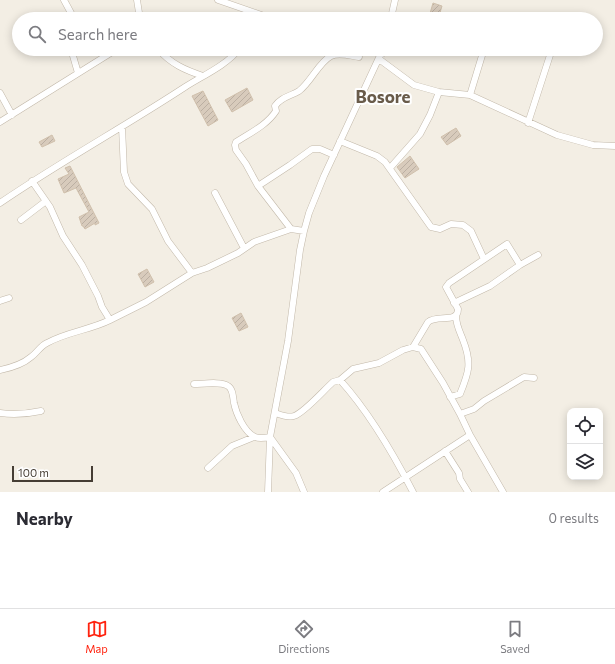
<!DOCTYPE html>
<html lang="en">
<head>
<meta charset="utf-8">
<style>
  body { margin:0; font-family:Commissioner,sans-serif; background:#f2f2f3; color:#2b2b33 }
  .controls { position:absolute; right:12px; bottom:12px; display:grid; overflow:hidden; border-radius:8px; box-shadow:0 2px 10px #0003 }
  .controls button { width:36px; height:36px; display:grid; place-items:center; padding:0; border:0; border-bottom:1px solid #e1e1e2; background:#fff; color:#2b2b33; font:20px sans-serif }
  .scale { position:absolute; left:12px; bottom:10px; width:81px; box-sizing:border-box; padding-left:4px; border:2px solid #453d34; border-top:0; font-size:11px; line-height:14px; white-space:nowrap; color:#453d34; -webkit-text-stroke:3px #fff; paint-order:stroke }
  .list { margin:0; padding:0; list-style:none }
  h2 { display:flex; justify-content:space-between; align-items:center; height:52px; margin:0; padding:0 16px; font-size:17px }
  h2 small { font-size:13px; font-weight:400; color:#7c7c81 }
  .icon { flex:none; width:22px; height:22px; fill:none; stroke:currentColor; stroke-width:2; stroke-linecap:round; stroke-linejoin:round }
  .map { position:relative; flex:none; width:615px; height:492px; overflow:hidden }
  .search { position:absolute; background:#fff; box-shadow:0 2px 10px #0003; left:12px; right:12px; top:12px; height:44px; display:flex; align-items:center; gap:10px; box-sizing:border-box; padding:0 14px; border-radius:22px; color:#7c7c81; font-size:15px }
  .sheet { height:116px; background:#fff }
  nav { display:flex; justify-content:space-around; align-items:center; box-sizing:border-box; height:56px; border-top:1px solid #e1e1e2; background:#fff; font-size:11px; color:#7c7c81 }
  nav a { display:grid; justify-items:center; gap:2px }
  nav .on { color:#ff230f }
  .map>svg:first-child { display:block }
  .building { fill:url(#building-hatch); stroke:#d0c0ac }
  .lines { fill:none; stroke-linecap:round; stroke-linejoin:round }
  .minor-casing { stroke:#c2b8a9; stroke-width:7 }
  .minor { stroke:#fff; stroke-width:6 }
  .labels { text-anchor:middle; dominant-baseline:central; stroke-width:4; stroke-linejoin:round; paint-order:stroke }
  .quarter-label { font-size:17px; font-weight:bold; fill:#695b4a; stroke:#fff }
</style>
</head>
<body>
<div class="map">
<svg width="615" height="492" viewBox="0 0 615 492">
  <defs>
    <pattern id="building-hatch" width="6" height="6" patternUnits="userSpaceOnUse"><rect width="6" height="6" fill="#d8cbbc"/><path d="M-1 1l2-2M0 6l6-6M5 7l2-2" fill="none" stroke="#bbafa2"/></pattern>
  </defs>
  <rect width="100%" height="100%" fill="#f3eee4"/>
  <path class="building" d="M433,3L442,6L438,19L429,17Z
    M247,88L253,100L232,112L225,100Z
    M203,91L218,120L208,126L192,96Z
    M456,128L461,136L447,145L441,137Z
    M52,135L55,141L42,147L39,142Z
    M410,156L419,169L405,178L397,167Z
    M70,166L99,223L95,225V223L85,229L83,226H82L79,217L89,212L76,188L64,193L58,179L69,174L65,168Z
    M147,269L154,282L145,287L138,274Z
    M241,313L248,327L239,331L232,318Z"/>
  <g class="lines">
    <defs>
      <path id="minor" d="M64,0L71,13V19
        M137,0L140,19
        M218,0L273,19
        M392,15L412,19
        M391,18L395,0
        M71,49L78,73
        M158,49C171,64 185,70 203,76
        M367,49L382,54
        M379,59L414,85L439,92L470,95L557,135L593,145L615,146
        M0,93L12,115
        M470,95L484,49
        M0,122L117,49
        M528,123L552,49
        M122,127L124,172L128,184L152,209L168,241L192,273
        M340,141L377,156L385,162L431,227L440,229L451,224L463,225L471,231L484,259
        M390,168L420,134L430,115L439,92
        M32,181L50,207L63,236L82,265L98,296L102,307L110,320L146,302L192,273L207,268L238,253L254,242L291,229L304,231
        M258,186L246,164L236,150L235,145L236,142C250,133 267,125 276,111L275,106C281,97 291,96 299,91C311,82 319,62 331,56C339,52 351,56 359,57
        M215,193L244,248
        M0,203C60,162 124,127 185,87C202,76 227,65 239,49
        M21,220L46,201
        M291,229L258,186L290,165L312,149H320L334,155
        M0,301L9,298
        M454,303L490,286L520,265L538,255
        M413,347L428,322C437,314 458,324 458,309L446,287L449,283L507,244L520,265
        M0,370C10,368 23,364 31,357C37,353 40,346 47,343C66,332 90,330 110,320
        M340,380L353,369L379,363L403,350L413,347L421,349L443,383L460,414L470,435L383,492
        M194,384C202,384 221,381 228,386C233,389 233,397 234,403C236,413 244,432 255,437C259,439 265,438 270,437L296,473L304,492
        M450,397L460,394C469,372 472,363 463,340C460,332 456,325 456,316
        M0,413C14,415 27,414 41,411
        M275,413C281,415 288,418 294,416C304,413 324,390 333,382L340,380C367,410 394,455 413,492
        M460,414L474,409L484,401L524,377L534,378
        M470,435L503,492
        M445,451L459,473L460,479L468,492
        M208,468L232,446L254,437
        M268,492L270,437L288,341L300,250L304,231L309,213L324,176L383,49"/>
    </defs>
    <use href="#minor" class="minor-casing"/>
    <use href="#minor" class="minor"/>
  </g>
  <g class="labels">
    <g class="quarter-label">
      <text x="383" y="96">Bosore</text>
    </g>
  </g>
</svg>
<div class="controls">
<button><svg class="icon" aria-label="locate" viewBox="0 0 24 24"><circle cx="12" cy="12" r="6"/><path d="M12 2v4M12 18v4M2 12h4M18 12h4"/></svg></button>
<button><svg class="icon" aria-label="layers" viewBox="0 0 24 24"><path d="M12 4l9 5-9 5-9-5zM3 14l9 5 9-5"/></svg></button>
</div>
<div class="scale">100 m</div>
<div class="search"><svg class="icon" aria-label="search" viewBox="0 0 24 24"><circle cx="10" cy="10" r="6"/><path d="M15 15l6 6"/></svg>Search here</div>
</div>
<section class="sheet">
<h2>Nearby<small>0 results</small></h2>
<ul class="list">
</ul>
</section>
<nav>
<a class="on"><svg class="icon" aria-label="map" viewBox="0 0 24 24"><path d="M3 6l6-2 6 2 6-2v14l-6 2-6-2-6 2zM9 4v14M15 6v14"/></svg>Map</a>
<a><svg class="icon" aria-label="directions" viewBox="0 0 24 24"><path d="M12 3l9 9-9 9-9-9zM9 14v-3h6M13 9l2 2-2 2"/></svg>Directions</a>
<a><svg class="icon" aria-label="saved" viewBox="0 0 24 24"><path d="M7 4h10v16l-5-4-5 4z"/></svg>Saved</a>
</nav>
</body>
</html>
